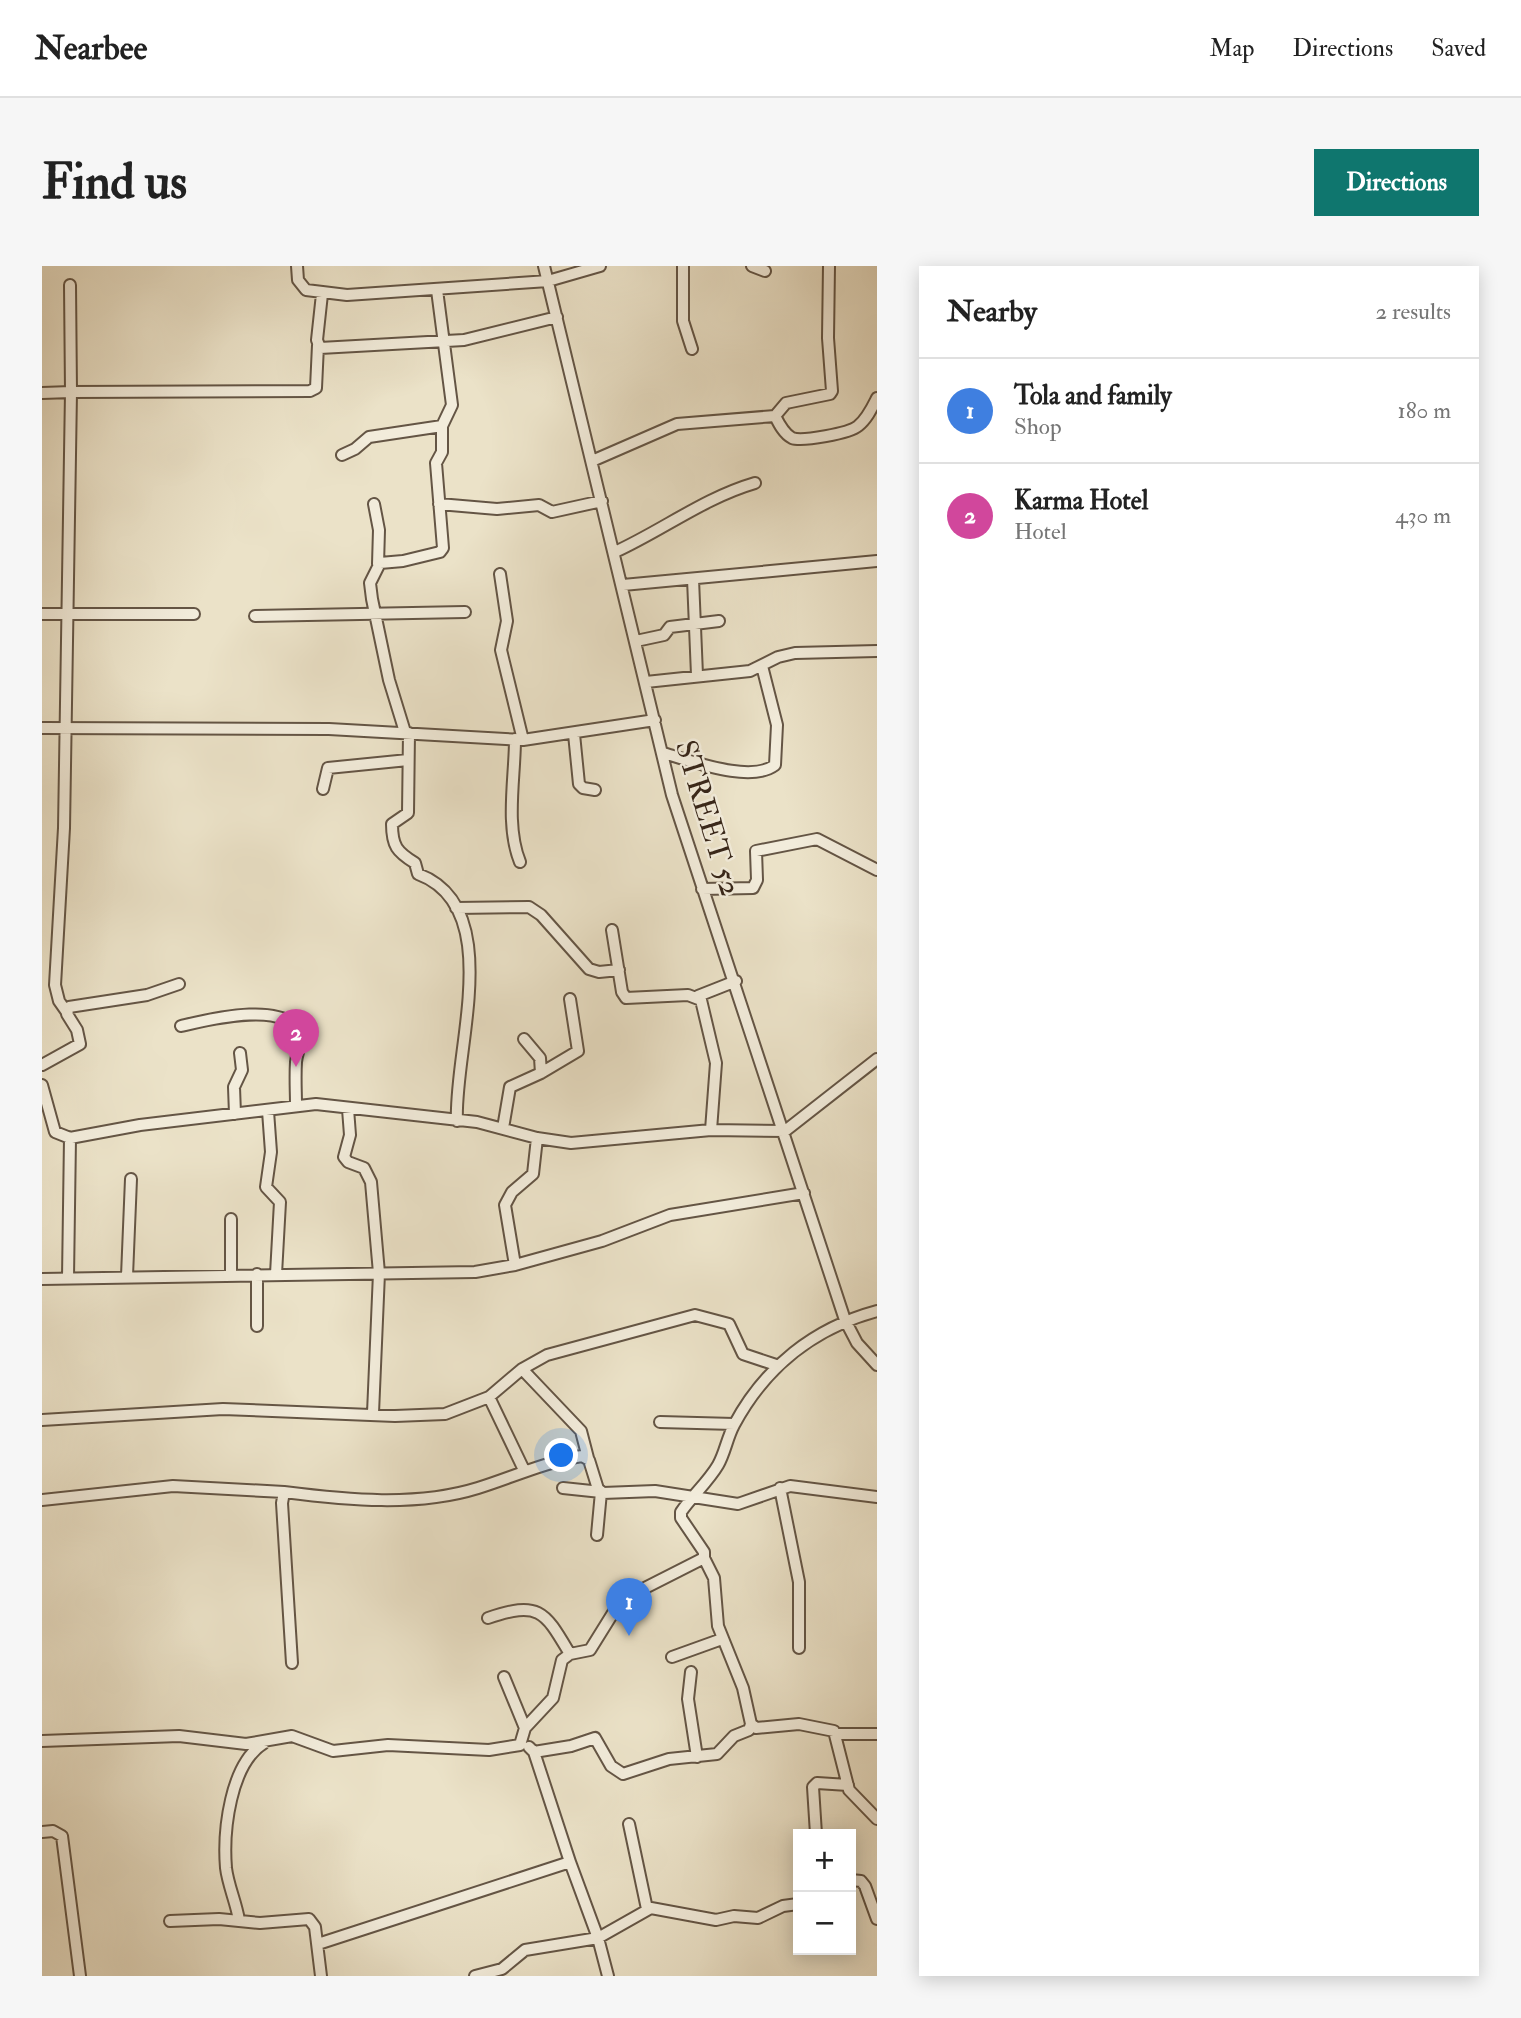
<!DOCTYPE html>
<html lang="en">
<head>
<meta charset="utf-8">
<style>
  body { margin:0; font-family:"IM FELL Double Pica",serif; background:#f6f6f6; color:#222 }
  .controls { position:absolute; right:21px; bottom:21px; display:grid; overflow:hidden; border-radius:0px; box-shadow:0 4px 18px #0003 }
  .controls button { width:63px; height:63px; display:grid; place-items:center; padding:0; border:0; border-bottom:2px solid #e0e0e0; background:#fff; color:#222; font:35px sans-serif }
  .you { position:absolute; left:520px; top:1190px; width:24px; height:24px; margin:-18px; border:5px solid #fff; border-radius:50%; background:#1a73e8; box-shadow:0 0 0 10px #1a73e833 }
  .badge { display:grid; place-items:center; width:46px; height:46px; border-radius:50%; background:#0f766e; color:#fff; font-size:23px; font-weight:700 }
  .pin { position:absolute; translate:-50% -58px; filter:drop-shadow(0 2px 4px #0008) }
  .pin::after { content:''; position:absolute; top:37px; width:24px; height:21px; background:inherit; clip-path:polygon(0 0,100% 0,50% 100%) }
  .list { margin:0; padding:0; list-style:none }
  h2 { display:flex; justify-content:space-between; align-items:center; height:91px; margin:0; padding:0 28px; font-size:30px }
  h2 small { font-size:23px; font-weight:400; color:#767676 }
  .list li { display:grid; grid-template-columns:46px 1fr auto; gap:21px; align-items:center; box-sizing:border-box; height:105px; padding:0 28px; border-top:2px solid #e0e0e0 }
  .list b { display:block; font-size:26px; white-space:nowrap }
  .list p { margin:0; font-size:23px; white-space:nowrap; color:#767676 }
  .list em { font-size:23px; font-style:normal; color:#767676 }
  .map { position:relative; flex:none; width:835px; height:1710px; overflow:hidden; border-radius:0px }
  header { display:flex; align-items:center; gap:42px; box-sizing:border-box; height:98px; padding:0 35px; background:#fff; border-bottom:2px solid #e0e0e0 }
  header strong { font-size:33px }
  nav { display:flex; gap:38px; margin-inline-start:auto; font-size:24px }
  .intro { display:flex; align-items:center; justify-content:space-between; box-sizing:border-box; height:168px; padding:0 42px }
  h1 { margin:0; font-size:49px }
  .button { padding:18px 32px; border-radius:0px; background:#0f766e; color:#fff; font-size:24px; font-weight:700 }
  main { display:flex; gap:42px; padding:0 42px }
  aside { flex:1; background:#fff; border-radius:0px; box-shadow:0 4px 18px #0003 }
  .map>svg:first-child { display:block }
  .lines { fill:none; stroke-linecap:round; stroke-linejoin:round }
  .minor-casing { stroke:#645545; stroke-width:14 }
  .minor { stroke:#f2ecdb; stroke-width:10 }
  .labels { text-anchor:middle; dominant-baseline:central; stroke-width:5; stroke-linejoin:round; paint-order:stroke }
  .street-label { font-size:30px; fill:#372619; stroke:#f2ecdb }
</style>
</head>
<body>
<header>
<strong>Nearbee</strong>
<nav><a>Map</a><a>Directions</a><a>Saved</a></nav>
</header>
<div class="intro"><h1>Find us</h1><a class="button">Directions</a></div>
<main>
<div class="map">
<svg width="835" height="1710" viewBox="0 0 835 1710">
  <rect width="100%" height="100%" fill="#ebe2c8"/>
  <filter id="stains"><feTurbulence type="fractalNoise" baseFrequency=".00286" numOctaves="4"/><feColorMatrix values="0 0 0 0 .2 0 0 0 0 .09 0 0 0 0 .02 0 0 0 .5 -.17"/></filter>
  <radialGradient id="worn" r=".72"><stop offset=".6" stop-color="#630" stop-opacity="0"/><stop offset="1" stop-color="#630" stop-opacity=".3"/></radialGradient>
  <g class="lines">
    <defs>
      <path id="minor" d="M255,0L256,14L264,24L305,29L506,15L558,0
        M502,0L630,529L803,1054L815,1077L835,1099
        M641,0V55L650,83
        M710,0L723,5
        M787,0L786,72L790,125L788,128L744,137L733,150C737,158 742,168 750,172C760,176 808,167 816,160C825,153 830,142 835,132
        M28,19L29,126L268,125L274,122L276,79
        M280,28L275,74L278,82L422,74L515,51
        M0,127L29,126L22,562L13,719L17,735L24,745
        M300,189L313,183L327,171L400,160
        M550,195L635,158L733,150
        M332,238L337,264L336,298
        M397,238L455,243L497,239L510,246L560,235
        M573,286C621,264 662,232 713,217
        M458,308L465,355L459,384L481,474
        M651,313L655,409
        M581,319L835,295
        M0,348H152
        M213,350L423,346
        M594,375L622,369L628,361L677,355
        M604,416L708,405L736,391L753,387L835,385
        M0,462L287,463L481,474L613,454
        M363,466L347,414L330,333L328,317L338,297L361,295L398,286L401,282L394,197L400,186V160L410,139L395,24
        M367,467L366,547L350,558C350,580 355,586 373,597L376,608C465,641 411,786 415,855
        M532,468L537,518L541,522L553,524
        M473,473C473,512 463,559 478,596
        M621,487C648,494 708,518 733,499L735,459L720,400
        M281,523L286,502L366,494
        M660,623L711,622L715,614L714,585L775,573L835,604
        M414,642L487,641L499,649L547,703L557,706L577,704
        M570,664L580,726L584,732L646,729L659,734L674,797L669,864
        M656,730L694,715
        M139,760C165,754 247,733 257,769C260,779 255,786 254,796C253,811 254,826 254,840
        M0,799L38,778L35,764L25,748L27,741L105,729L137,718
        M499,807L536,785L528,733
        M0,819L13,866L28,872L98,859L274,838L435,856L495,872L529,877L669,864L743,865L835,793
        M306,843L308,869L302,891L306,896L322,902L329,916L337,1007L331,1147
        M226,845L229,886L224,921L238,936L234,1008
        M193,848L192,821L200,804L198,787
        M461,862L468,821L499,807L498,792L482,773
        M473,999L463,939L470,926L491,908L495,872
        M189,1008V953
        M85,1010L89,913
        M26,1012L28,872
        M0,1013L433,1006L473,999L560,975L628,949L762,927
        M215,1060V1008
        M480,1103L539,1165L546,1192
        M447,1131L482,1204
        M0,1154L181,1143L353,1150L403,1148L447,1131L480,1103L505,1089L653,1049L687,1058L701,1088L734,1099
        M618,1156L692,1158
        M521,1222L559,1226L555,1269
        M738,1222L757,1316V1382
        M0,1234L131,1220L242,1226
        M662,1292L672,1312L676,1360L701,1422L709,1458L714,1462L757,1458L792,1465L807,1524L835,1553
        M446,1352C498,1334 503,1346 528,1388
        M630,1391L680,1373
        M250,1397L240,1237L242,1226C305,1234 375,1241 436,1222C471,1211 503,1196 540,1190L547,1194L556,1223L561,1227L613,1225L696,1238L748,1220L835,1231
        M649,1406L646,1433L655,1491
        M462,1411L483,1462
        M794,1468H835
        M0,1475L137,1470L204,1478L250,1470L291,1485L346,1479L447,1484L478,1479L483,1462L511,1432L520,1394L528,1388L548,1384L571,1347L593,1327L662,1292V1286L639,1252V1246C650,1230 666,1216 676,1199C683,1187 685,1172 692,1159C723,1101 772,1062 835,1045
        M487,1481L492,1486L528,1596
        M492,1486L529,1480L553,1472L569,1500L581,1508L627,1493L675,1488L692,1470L707,1464L709,1458
        M587,1558L605,1643
        M0,1566L11,1565L20,1570L38,1710
        M774,1568L771,1521L775,1517L806,1519
        M809,1614L819,1615L823,1620L835,1653
        M197,1654C194,1636 186,1619 184,1602C181,1565 188,1498 222,1477
        M128,1655L177,1653L218,1657L267,1653L273,1661L279,1710
        M276,1678L528,1596L556,1672L566,1710
        M433,1710L460,1703L483,1684L556,1672L609,1642L674,1654L692,1650L716,1652L741,1640L756,1638"/>
    </defs>
    <use href="#minor" class="minor-casing"/>
    <use href="#minor" class="minor"/>
  </g>
  <g class="labels">
    <g class="street-label">
      <text transform="translate(666 552) rotate(73)">STREET 52</text>
    </g>
  </g>
  <rect width="100%" height="100%" filter="url(#stains)"/>
  <rect width="100%" height="100%" fill="url(#worn)"/>
</svg>
<div class="controls">
<button>+</button>
<button>−</button>
</div>
<div class="you"></div>
<div class="pin badge" style="left:587px;top:1370px;background:#3f7fe0">1</div>
<div class="pin badge" style="left:254px;top:801px;background:#d1479c">2</div>
</div>
<aside>
<h2>Nearby<small>2 results</small></h2>
<ul class="list">
<li><span class="badge" style="background:#3f7fe0">1</span><div><b>Tola and family</b><p>Shop</p></div><em>180 m</em></li>
<li><span class="badge" style="background:#d1479c">2</span><div><b>Karma Hotel</b><p>Hotel</p></div><em>430 m</em></li>
</ul>
</aside>
</main>
</body>
</html>
